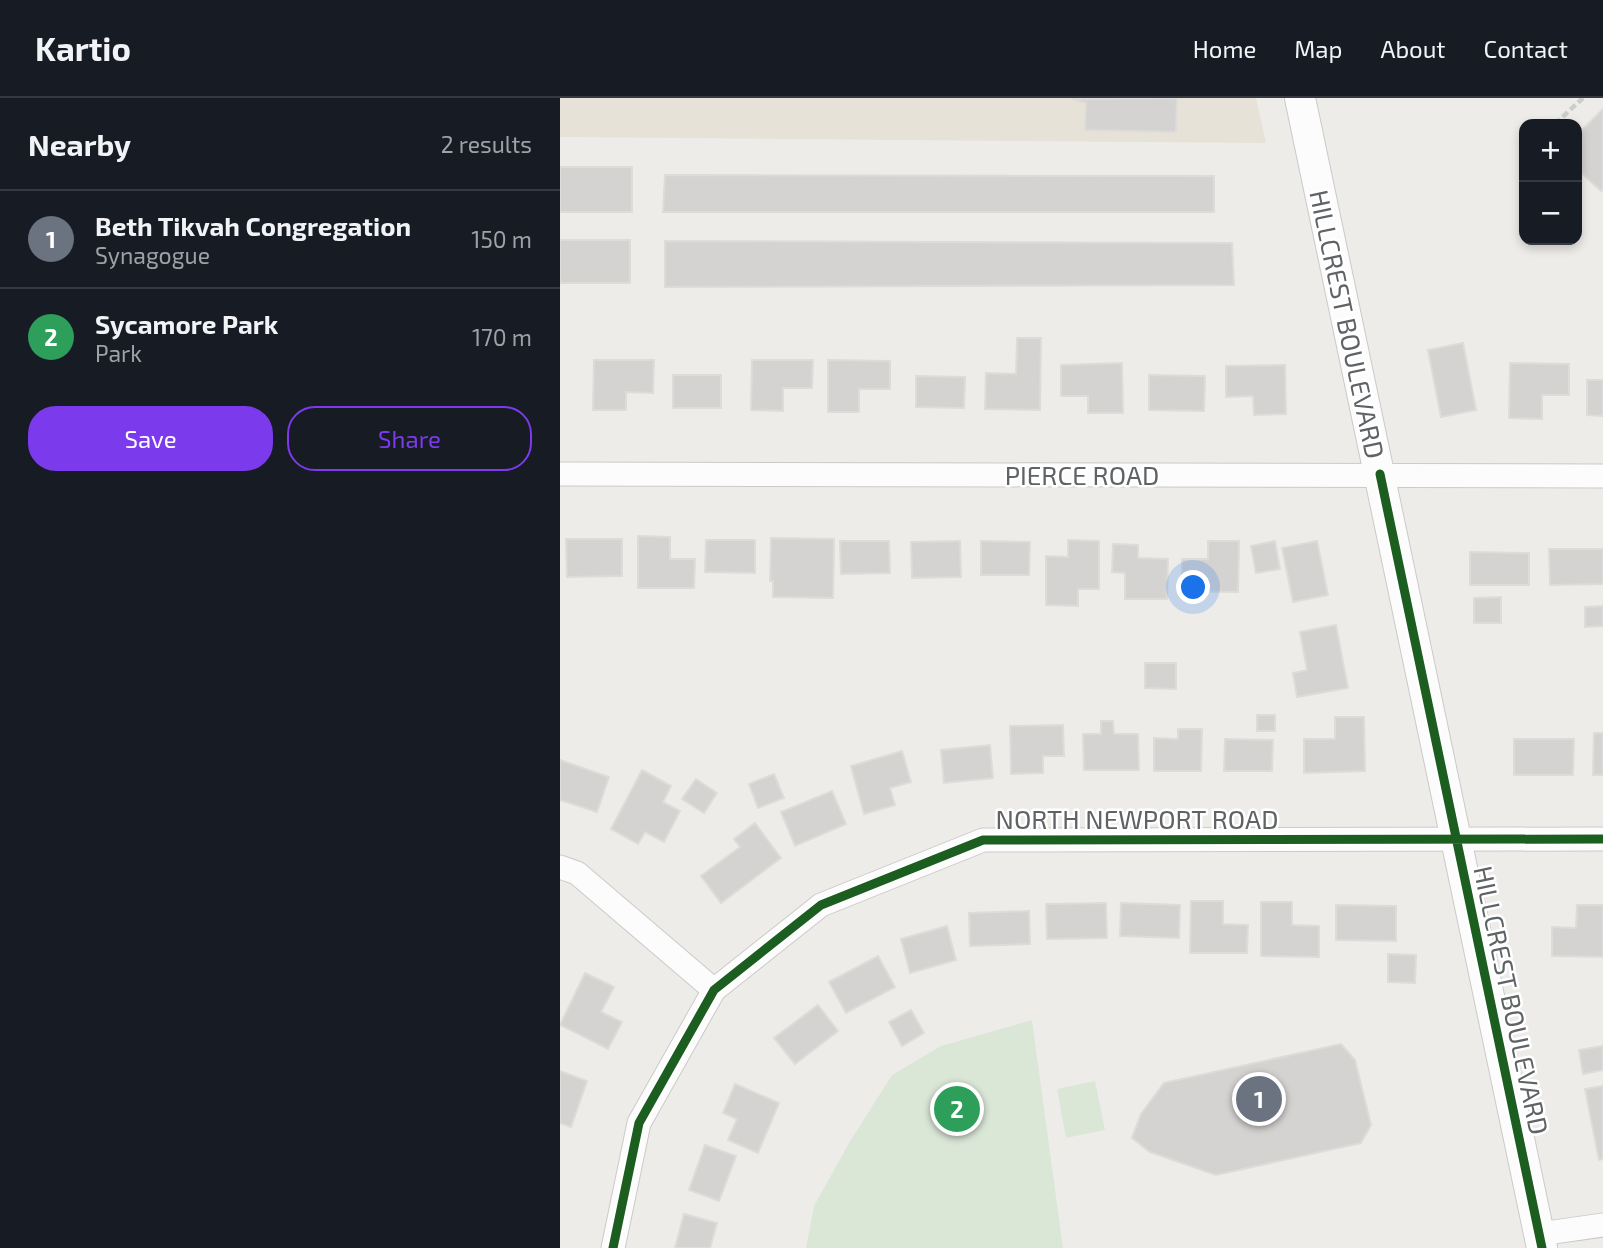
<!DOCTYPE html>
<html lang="en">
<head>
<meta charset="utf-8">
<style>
  body { margin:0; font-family:"Exo 2",sans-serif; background:#242831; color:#f1f3f6 }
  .controls { position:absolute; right:21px; top:21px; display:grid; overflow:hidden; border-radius:14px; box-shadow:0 4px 10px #0003 }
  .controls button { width:63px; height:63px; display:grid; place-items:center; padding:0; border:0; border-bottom:2px solid #363941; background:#171b24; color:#f1f3f6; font:35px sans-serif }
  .you { position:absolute; left:634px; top:490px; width:24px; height:24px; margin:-18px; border:5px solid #fff; border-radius:50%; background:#1a73e8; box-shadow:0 0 0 10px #1a73e833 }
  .badge { display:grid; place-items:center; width:46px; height:46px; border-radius:50%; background:#7c3aed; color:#fff; font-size:23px; font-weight:700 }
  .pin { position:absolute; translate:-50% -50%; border:4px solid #fff; box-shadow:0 2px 7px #0006 }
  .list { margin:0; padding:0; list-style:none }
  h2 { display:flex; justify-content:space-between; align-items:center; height:91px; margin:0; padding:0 28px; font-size:30px }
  h2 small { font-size:23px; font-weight:400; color:#9ea1a6 }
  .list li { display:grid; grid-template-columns:46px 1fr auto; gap:21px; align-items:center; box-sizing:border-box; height:98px; padding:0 28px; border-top:2px solid #363941 }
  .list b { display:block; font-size:26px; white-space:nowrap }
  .list p { margin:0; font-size:23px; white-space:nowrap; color:#9ea1a6 }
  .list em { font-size:23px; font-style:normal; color:#9ea1a6 }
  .actions { display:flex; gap:14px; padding:21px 28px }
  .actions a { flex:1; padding:16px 0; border:2px solid #7c3aed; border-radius:28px; text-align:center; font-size:24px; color:#7c3aed }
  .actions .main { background:#7c3aed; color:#fff }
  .map { position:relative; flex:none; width:1043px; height:1150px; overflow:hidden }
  header { display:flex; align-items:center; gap:42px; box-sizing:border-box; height:98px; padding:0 35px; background:#171b24; border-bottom:2px solid #363941 }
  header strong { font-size:33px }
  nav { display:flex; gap:38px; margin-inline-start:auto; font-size:24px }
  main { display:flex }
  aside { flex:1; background:#171b24 }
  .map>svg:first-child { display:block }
  .commercial { fill:#e6e2d8 }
  .green { fill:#dae7d7 }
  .building { fill:#d5d3d2; stroke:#dddcd8; stroke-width:2 }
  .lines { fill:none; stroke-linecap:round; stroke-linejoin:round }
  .minor-casing { stroke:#cbcac9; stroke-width:25 }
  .tertiary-casing { stroke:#cbcac9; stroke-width:32 }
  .path { stroke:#cacecb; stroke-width:4.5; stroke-dasharray:7 3.5; stroke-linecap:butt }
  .minor { stroke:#fcfcfc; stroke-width:23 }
  .tertiary { stroke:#fcfcfc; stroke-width:30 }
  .cycleway-casing { stroke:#fff; stroke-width:13 }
  .cycleway { stroke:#1b5e20; stroke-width:9 }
  .labels { text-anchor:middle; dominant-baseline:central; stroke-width:5; stroke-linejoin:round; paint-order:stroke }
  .street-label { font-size:26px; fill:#5f6366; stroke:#fff }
</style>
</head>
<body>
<header>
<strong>Kartio</strong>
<nav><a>Home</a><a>Map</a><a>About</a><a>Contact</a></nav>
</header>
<main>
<aside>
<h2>Nearby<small>2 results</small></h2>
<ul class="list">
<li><span class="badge" style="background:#6b7280">1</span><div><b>Beth Tikvah Congregation</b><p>Synagogue</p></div><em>150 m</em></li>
<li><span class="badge" style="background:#2e9e5b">2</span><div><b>Sycamore Park</b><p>Park</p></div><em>170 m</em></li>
</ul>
<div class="actions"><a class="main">Save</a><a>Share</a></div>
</aside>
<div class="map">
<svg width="1043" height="1150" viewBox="0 0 1043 1150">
  <rect width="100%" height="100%" fill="#eeece9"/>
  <path class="commercial" d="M0,0H696L706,45L0,39Z"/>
  <path class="green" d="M472,922L503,1150H246L254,1108L289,1045L332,977L381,948Z
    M535,983L545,1032L506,1040L497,991Z"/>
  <path class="building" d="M617,0L616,34L525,32L526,5L512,1Z
    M1043,11V90L1041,93L1019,73L1017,75V37Z
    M0,69H72V114H0Z
    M105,77L654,78V114H103Z
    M0,142H70V185H0Z
    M105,143L672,145L674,187L105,189Z
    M457,240H481L480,312L425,311L426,275L456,276Z
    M903,245L916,312L881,319L868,252Z
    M34,262H94L93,295L66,294V312H33Z
    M192,262H253L252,290H223V313L191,312Z
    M268,262L330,263V291H299V314H268Z
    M562,265L563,315H528V298H501V267Z
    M950,265L1009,266V297H982V321L949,320Z
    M725,267L726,316L694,317L693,298L666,299V268Z
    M113,277H161V310H113Z
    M589,277L645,278L644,313L589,312Z
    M356,278L405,279L404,310L356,309Z
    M1027,282H1043V318L1027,317Z
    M78,438L110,439V461H135L134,490H78Z
    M211,440L274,441L273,500L213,499V483H210Z
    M6,441H62V478L7,479Z
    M146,442H195V475L145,474Z
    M508,442L539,443V491H518V508L486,507V458L508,459Z
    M280,443H329L330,475L281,476Z
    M400,443L401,479L352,480L351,444Z
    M421,443L470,444L469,477H421Z
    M648,443H679L678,494L622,493V461H648Z
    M715,443L720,471L696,475L691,448Z
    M757,443L768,497L733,504L722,450Z
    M553,446L578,447V460L608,461L607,501H565V475L552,474Z
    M989,451H1043V486L990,487Z
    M910,454L969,455V487H910Z
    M941,499V525H914V500Z
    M1043,508V528L1025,529V509Z
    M776,527L788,590L737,599L733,575L747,572L740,534Z
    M585,565H616V591L585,590Z
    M697,617H715V633H697Z
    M775,619H804L805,673L744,675V641H775Z
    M541,623H553L554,636H578L579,672H524L523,636H541Z
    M503,627L504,658H483V675L451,676L450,628Z
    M618,631H642L641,673H594V640L618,641Z
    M1034,635H1043V677H1033Z
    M665,641L713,642L712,673H664Z
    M954,641H1014L1013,677H954Z
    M430,647L433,680L384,685L381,652Z
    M342,653L351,684L330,690L335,707L304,716L291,668Z
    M0,662L49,679L37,714L0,702Z
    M82,672L111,688L103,704L120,713L104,744L85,734L78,746L51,731Z
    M214,676L224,700L198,710L189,686Z
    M136,681L157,695L144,715L122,701Z
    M272,693L286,726L235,748L221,714Z
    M195,725L221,760L161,805L141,778L180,749L174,741Z
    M631,803H663V826L688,827L687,855H630Z
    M701,804H732V827L759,828V859L701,858Z
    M546,805L547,840L487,841L486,806Z
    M561,805L620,807L619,840L560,838Z
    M776,807L836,808V843L776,842Z
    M1017,807H1043V859L992,858V829L1016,830Z
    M469,813L470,846L410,848L409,815Z
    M387,828L396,862L350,875L341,841Z
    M828,856L856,857L855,885L828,884Z
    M318,858L335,889L286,915L269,884Z
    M25,875L54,889L41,914L62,924L48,951L0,927Z
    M258,907L278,933L235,966L214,940Z
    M351,912L364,935L342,948L329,924Z
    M781,946L795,962L811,1027L801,1045L656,1077L590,1054L572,1040L581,1016L604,985Z
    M1043,948V972L1023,976L1019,952Z
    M0,973L27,983L11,1029L0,1025Z
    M175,986L219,1005L198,1055L168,1042L177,1021L163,1015Z
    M1043,988V1061L1039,1062L1025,991Z
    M145,1047L176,1058L159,1103L129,1092Z
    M124,1116L157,1125L150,1150H115Z"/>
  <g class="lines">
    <defs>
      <path id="minor" d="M0,376L1043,378
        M0,769L17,775L154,892
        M980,1136L1043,1127
        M53,1150L79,1025L154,892L261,807L423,742L1043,741"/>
      <path id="tertiary" d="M740,0L982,1150"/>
    </defs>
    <use href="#minor" class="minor-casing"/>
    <use href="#tertiary" class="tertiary-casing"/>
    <path class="path" d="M995,26L1023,0
      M963,27L964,28"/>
    <use href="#minor" class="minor"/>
    <use href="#tertiary" class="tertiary"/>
    <defs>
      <path id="cycleway" d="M820,376L982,1150
        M53,1150L79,1025L154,892L261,807L423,742L1043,741"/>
    </defs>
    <use href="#cycleway" class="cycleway-casing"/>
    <use href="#cycleway" class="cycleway"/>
  </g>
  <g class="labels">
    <g class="street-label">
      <text transform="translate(788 226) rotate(78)">HILLCREST BOULEVARD</text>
      <text x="522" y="376">PIERCE ROAD</text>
      <text x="577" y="720">NORTH NEWPORT ROAD</text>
      <text transform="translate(952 902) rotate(78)">HILLCREST BOULEVARD</text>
    </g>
  </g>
</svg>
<div class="controls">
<button>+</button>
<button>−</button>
</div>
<div class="you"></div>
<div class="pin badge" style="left:699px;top:1001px;background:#6b7280">1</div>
<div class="pin badge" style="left:397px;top:1011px;background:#2e9e5b">2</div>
</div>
</main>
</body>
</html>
